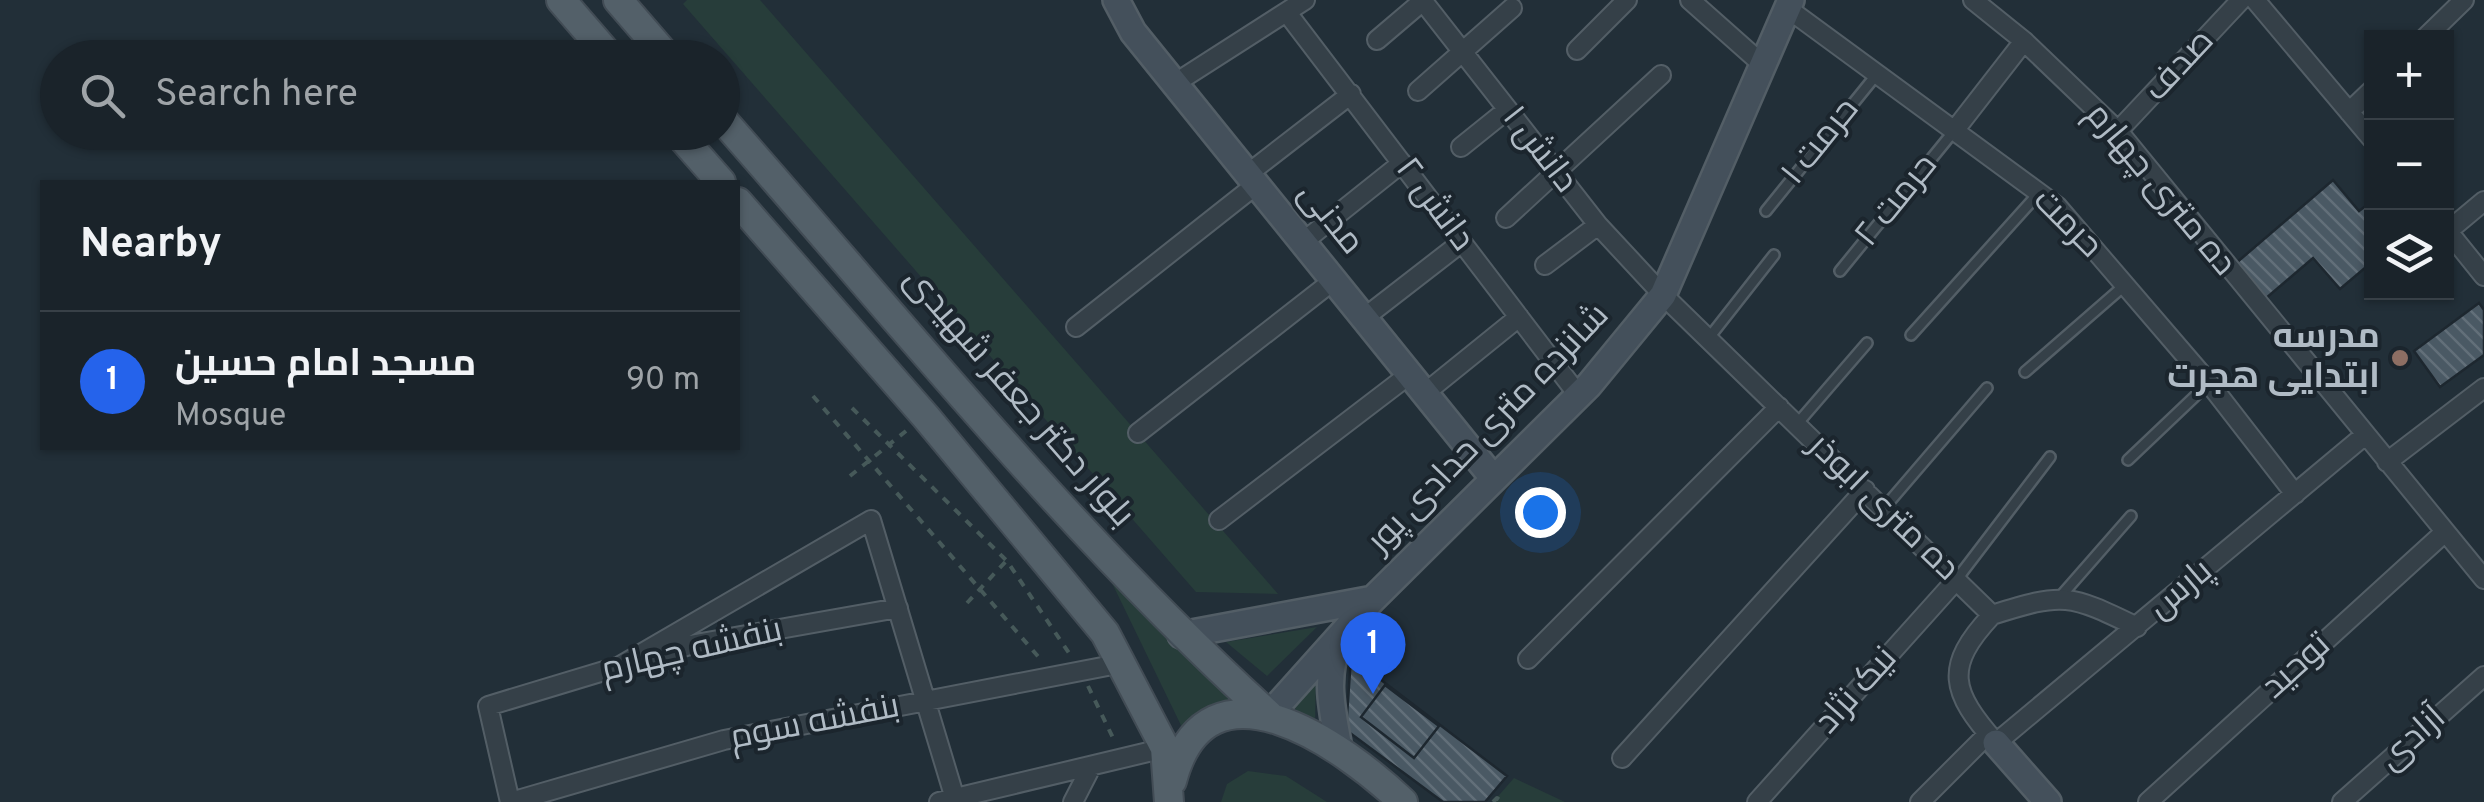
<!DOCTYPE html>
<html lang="en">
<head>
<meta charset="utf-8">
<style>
  body { margin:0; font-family:Overpass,Cairo,sans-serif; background:#272f36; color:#f1f3f6 }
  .controls { position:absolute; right:30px; top:30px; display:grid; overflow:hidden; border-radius:0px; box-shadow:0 2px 8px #0004 }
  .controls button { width:90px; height:90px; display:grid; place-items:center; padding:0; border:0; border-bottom:2px solid #384047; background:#1a232a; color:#f1f3f6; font:50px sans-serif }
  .you { position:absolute; left:1540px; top:512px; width:35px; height:35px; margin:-25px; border:8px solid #fff; border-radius:50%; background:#1a73e8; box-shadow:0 0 0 15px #1a73e833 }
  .badge { display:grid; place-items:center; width:65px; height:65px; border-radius:50%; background:#2563eb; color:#fff; font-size:32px; font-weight:700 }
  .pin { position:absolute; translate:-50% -82px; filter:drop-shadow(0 2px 5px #0008) }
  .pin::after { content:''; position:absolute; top:52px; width:35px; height:30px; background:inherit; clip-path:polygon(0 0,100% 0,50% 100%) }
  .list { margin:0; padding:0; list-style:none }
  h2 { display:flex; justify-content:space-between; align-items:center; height:130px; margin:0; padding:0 40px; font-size:42px }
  h2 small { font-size:32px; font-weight:400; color:#9fa4a8 }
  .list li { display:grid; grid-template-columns:65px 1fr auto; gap:30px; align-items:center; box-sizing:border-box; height:140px; padding:0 40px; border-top:2px solid #384047 }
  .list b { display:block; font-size:38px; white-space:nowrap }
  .list p { margin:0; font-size:32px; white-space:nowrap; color:#9fa4a8 }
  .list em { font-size:32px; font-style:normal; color:#9fa4a8 }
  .icon { flex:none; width:55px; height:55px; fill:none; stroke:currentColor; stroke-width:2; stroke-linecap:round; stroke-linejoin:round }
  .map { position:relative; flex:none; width:2484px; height:802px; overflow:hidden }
  .search { position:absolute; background:#1a232a; box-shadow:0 2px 8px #0004; left:40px; top:40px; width:700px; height:110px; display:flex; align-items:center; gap:25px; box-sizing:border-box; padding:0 35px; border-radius:55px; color:#9fa4a8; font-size:38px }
  .panel { position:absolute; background:#1a232a; box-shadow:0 2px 8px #0004; left:40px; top:180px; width:700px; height:270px; border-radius:0px }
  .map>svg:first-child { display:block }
  .green { fill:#273d3a }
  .building { fill:url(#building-back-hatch); stroke:#1d272f; stroke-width:2.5 }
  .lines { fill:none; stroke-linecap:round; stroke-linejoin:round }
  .lane-casing { stroke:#535e66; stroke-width:14 }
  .street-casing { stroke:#535e66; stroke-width:22 }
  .secondary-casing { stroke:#535e66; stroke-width:30 }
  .primary-casing { stroke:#424c55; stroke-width:32 }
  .path { stroke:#465959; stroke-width:4; stroke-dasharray:8 8; stroke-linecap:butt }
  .lane { stroke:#354048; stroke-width:9 }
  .street { stroke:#354048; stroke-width:18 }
  .secondary { stroke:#44505b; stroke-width:25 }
  .primary { stroke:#536069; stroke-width:28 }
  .education-dot { fill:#8d6e63; stroke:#1b252d; stroke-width:4 }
  .labels { text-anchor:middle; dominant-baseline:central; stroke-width:8; stroke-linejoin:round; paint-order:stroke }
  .street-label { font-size:35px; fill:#b0bbc5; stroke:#1b252d }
  .poi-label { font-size:35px; font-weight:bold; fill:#b0bbc5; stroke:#1b252d; text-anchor:end }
</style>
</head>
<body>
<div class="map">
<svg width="2484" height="802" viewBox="0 0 2484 802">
  <defs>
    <pattern id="building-back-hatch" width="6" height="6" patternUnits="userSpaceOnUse" patternTransform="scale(2.5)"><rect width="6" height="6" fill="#4a5964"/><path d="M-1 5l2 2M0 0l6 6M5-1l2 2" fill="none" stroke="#626f79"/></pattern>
  </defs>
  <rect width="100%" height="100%" fill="#222f38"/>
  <path class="green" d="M687,0H760L1278,594L1196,592L683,4Z
    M1097,552L1240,712L1192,748Z
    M1317,627L1267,676L1226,642Z
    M1316,673L1315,727L1289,703Z
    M1248,771L1286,776L1327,802H1221L1227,784Z
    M1514,778L1565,802H1493Z"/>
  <path class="building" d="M2333,180L2359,211L2372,201V262L2340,289L2313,258L2265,299L2235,264Z
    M2479,303L2484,310V355L2440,387L2414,351Z
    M1351,657L1507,776L1485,802H1443L1346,730Z
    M1385,685L1439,726L1414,758L1361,717Z"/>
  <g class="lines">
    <defs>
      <path id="lane" d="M1766,211L1877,74
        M1840,271L1954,131
        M1911,335L2039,193
        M1708,339L1774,255
        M2025,372L2125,285
        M1797,424L1867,343
        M2128,460L2209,383
        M1884,508L1987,388
        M1957,579L2050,457
        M2060,597L2131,516"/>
      <path id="street" d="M1422,0L1598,225L1663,295L1992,615C2064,592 2069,594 2137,627
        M1690,0L1762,64
        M1973,0L2024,41L2118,131L2484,579
        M2255,0L2372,139
        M1787,8L2057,206L2209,383L2295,494
        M1288,14L1579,396
        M2425,38L2464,0
        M1377,40L1424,0
        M1577,50L1627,0
        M1177,82L1305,0
        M1418,91L1512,8
        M2349,112L2372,90
        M1954,131L2024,41
        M2118,131L2241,0
        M1461,147L1507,110
        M1249,173L1351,94
        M1506,218L1661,75
        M2446,229L2484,276
        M2448,231L2484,201
        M1303,242L1402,163
        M1545,265L1598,225
        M1364,318L1462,242
        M1076,327L1257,184
        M1425,393L1519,317
        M1138,433L1334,280
        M2387,462L2484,388
        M1219,520L1410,374
        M1992,615C1943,667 1951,692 1996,743L2365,435
        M1528,659L1779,407
        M620,666L871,520L956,802
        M1622,758L1865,490
        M510,802L488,706L690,645L898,608
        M511,802L724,740L1123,663
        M939,802L1165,748
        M1073,802L1091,767
        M1757,802L1957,579
        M1920,802L1988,734
        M2148,802L2445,532
        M2342,802L2484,676"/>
      <path id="secondary" d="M1116,0L1133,32L1494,479
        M1181,635L1373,599
        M1269,715L1373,599L1589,385L1663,295L1791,0
        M1996,743L2048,802
        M1339,748C1332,709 1324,678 1339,641"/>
      <path id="primary" d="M561,0L611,58
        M618,0L668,58
        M722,119C900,321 1070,534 1269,715
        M677,132L721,182
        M738,202L926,417L1105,633L1165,748L1169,802
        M1172,781C1207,647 1344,746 1403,802"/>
    </defs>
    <use href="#lane" class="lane-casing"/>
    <use href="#street" class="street-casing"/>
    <use href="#secondary" class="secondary-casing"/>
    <use href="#primary" class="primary-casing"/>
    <path class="path" d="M813,396L1042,661
      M852,408L1007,561L1071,656
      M850,476L906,431
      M967,603L1008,559
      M1088,686L1114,740
      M1493,802L1497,798L1503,802"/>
    <use href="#lane" class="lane"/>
    <use href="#street" class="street"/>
    <use href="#secondary" class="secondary"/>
    <use href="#primary" class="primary"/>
  </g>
  <circle class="education-dot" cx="2400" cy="358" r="10"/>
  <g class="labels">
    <g class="street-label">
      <text transform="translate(2180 66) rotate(-47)">صدف</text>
      <text transform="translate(1821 142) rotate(-51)">حرمت ۱</text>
      <text transform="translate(1539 150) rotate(52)">دانش ۱</text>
      <text transform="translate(2160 190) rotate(50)">ده متری چهارم</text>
      <text transform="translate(1897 201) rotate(-51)">حرمت ۲</text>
      <text transform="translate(1434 205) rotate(53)">دانش ۲</text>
      <text transform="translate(1330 219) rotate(51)">مدنی</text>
      <text transform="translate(2067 224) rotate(45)">حرمت</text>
      <text transform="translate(1018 398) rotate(49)">بلوار دکتر جعفر شهیدی</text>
      <text transform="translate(1489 429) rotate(-46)">شانزده متری حدادی پور</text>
      <text transform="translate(1883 508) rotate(44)">ده متری ابوذر</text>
      <text transform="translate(2181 590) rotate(-40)">پارس</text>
      <text transform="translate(692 651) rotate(-13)">بنفشه چهارم</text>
      <text transform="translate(2297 667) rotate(-42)">توحید</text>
      <text transform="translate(1857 691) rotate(-48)">نیک نژاد</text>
      <text transform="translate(815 723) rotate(-11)">بنفشه سوم</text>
      <text transform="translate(2413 739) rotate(-42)">آزادی</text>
    </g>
    <g class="poi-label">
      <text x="2380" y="338">مدرسه<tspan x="2380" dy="40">ابتدایی هجرت</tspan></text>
    </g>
  </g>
</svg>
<div class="controls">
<button>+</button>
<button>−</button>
<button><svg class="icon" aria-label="layers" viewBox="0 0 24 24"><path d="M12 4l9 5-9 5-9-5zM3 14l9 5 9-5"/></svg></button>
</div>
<div class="you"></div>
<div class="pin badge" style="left:1373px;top:694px">1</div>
<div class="search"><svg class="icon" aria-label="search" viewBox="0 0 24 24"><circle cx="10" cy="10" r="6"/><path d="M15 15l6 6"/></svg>Search here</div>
<section class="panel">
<h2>Nearby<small></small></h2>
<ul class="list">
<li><span class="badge">1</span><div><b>مسجد امام حسین</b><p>Mosque</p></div><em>90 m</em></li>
</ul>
</section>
</div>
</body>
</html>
